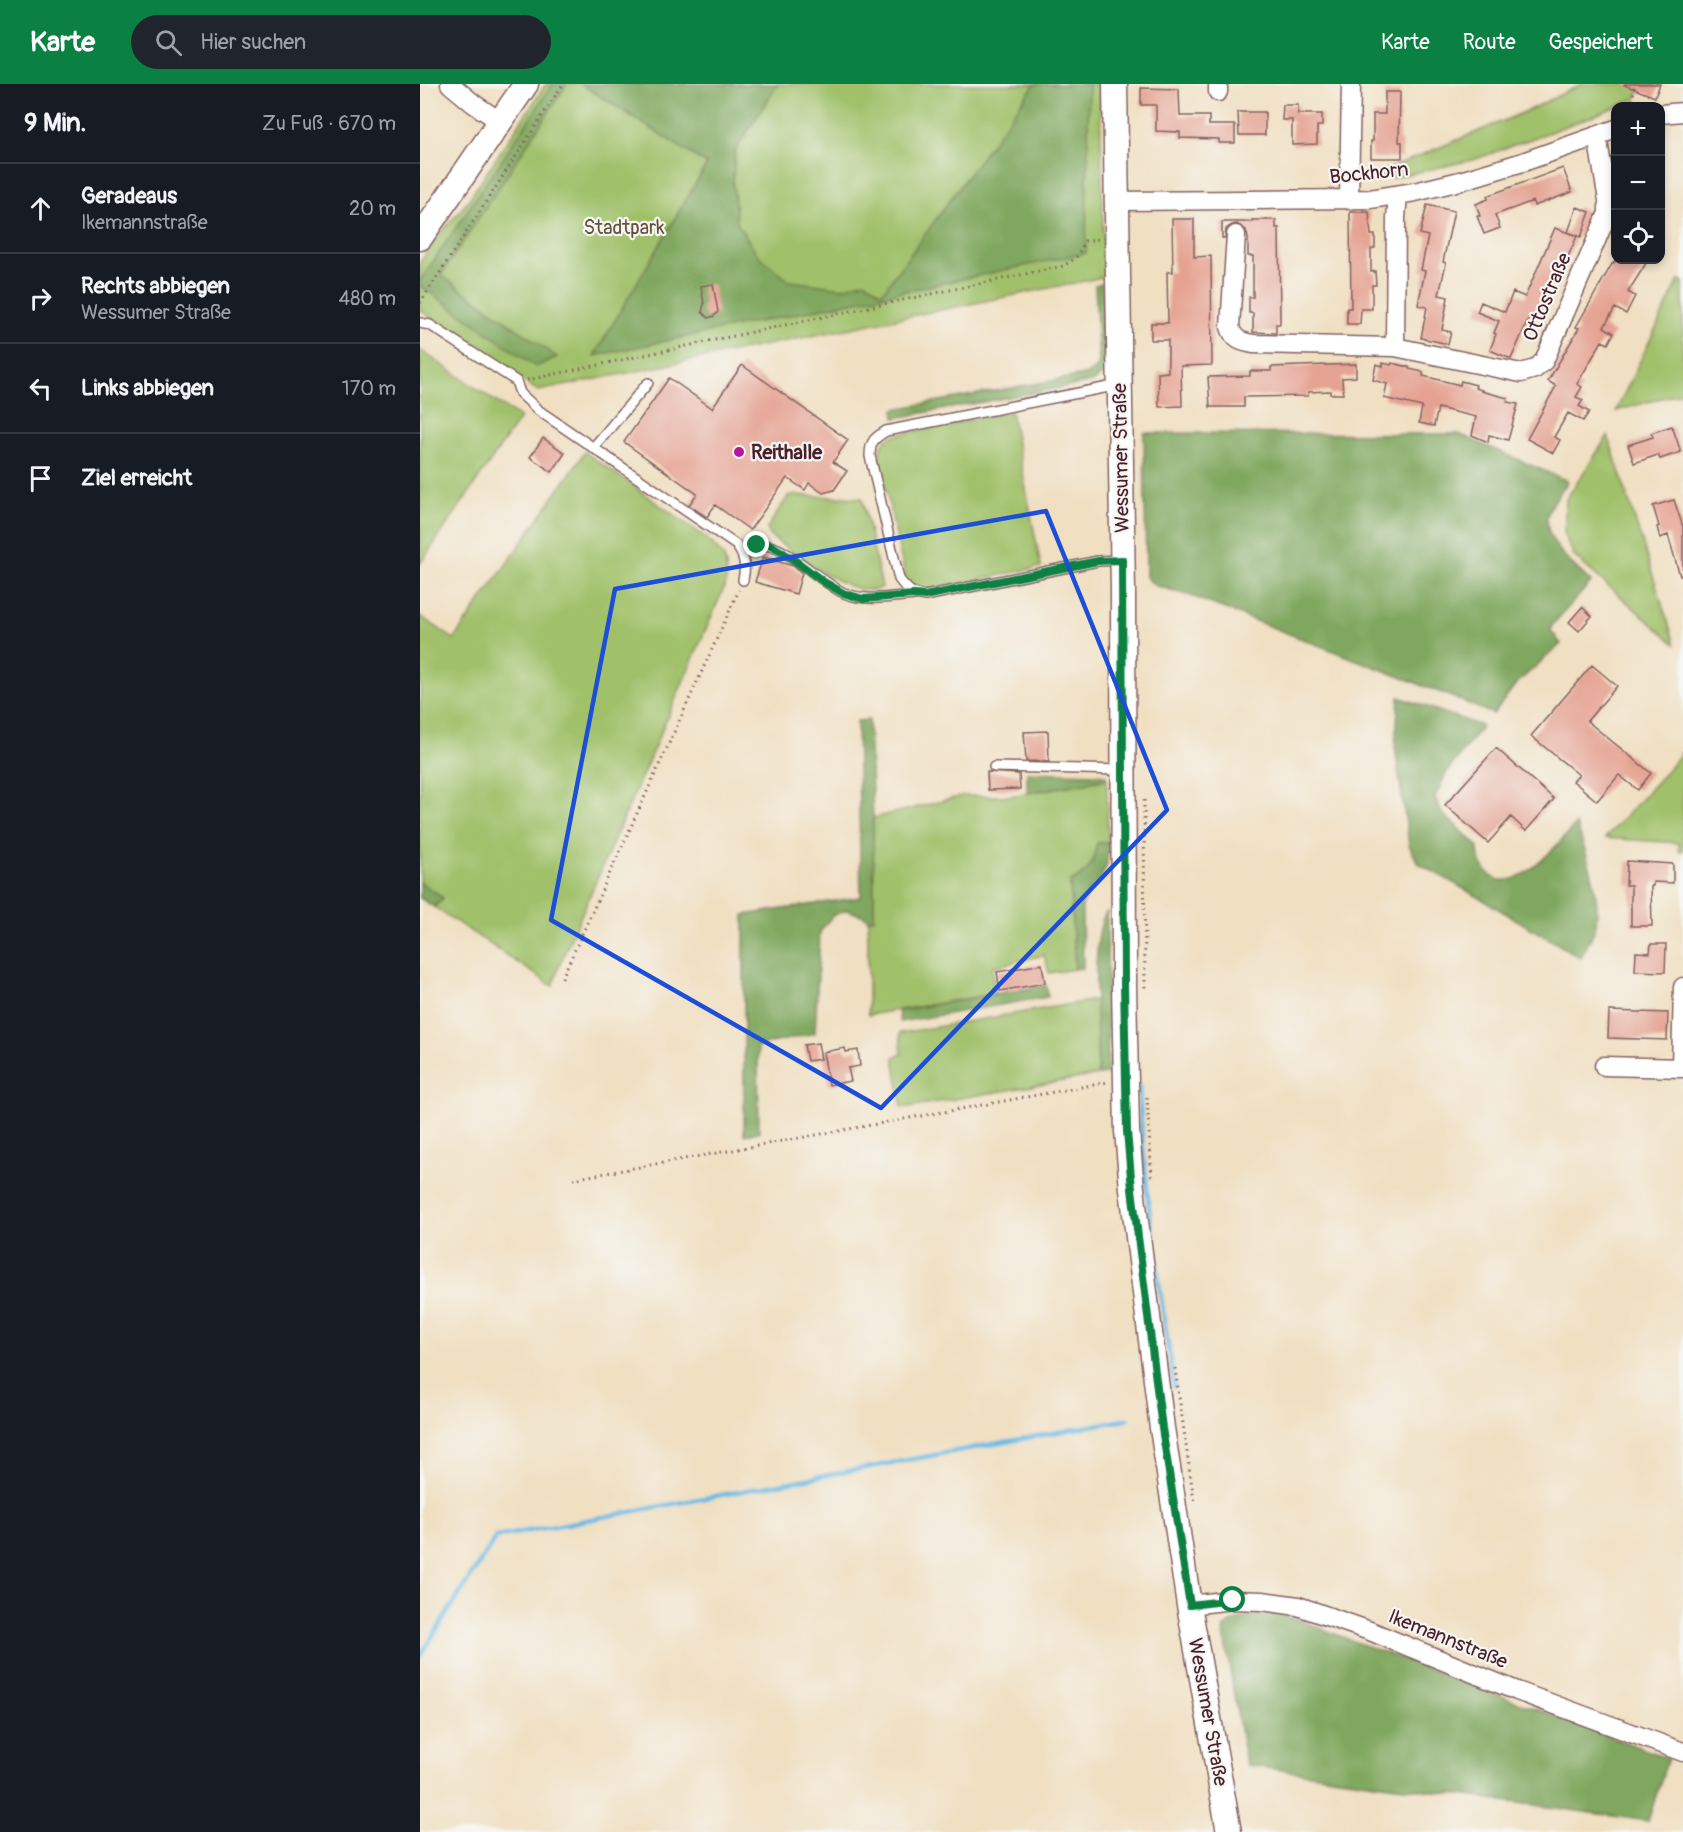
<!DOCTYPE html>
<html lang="de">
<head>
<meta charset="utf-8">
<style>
  body { margin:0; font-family:Pangolin,sans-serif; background:#20242c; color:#f1f3f6 }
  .controls { position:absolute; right:18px; top:18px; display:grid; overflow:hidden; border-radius:12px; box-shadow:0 3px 9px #0003 }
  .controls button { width:54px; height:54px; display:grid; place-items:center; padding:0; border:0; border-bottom:2px solid #363941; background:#171b24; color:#f1f3f6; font:30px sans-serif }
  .stop { position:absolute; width:18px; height:18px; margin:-14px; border:4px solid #0b8043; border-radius:50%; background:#fff }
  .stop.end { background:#0b8043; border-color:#fff; box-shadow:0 2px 6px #0008 }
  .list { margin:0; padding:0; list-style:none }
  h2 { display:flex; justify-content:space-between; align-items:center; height:78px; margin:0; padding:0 24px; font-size:26px }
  h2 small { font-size:20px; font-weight:400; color:#9ea1a6 }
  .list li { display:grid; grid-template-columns:39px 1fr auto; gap:18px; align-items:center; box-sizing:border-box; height:90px; padding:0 24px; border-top:2px solid #363941 }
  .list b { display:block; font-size:22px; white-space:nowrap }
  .list p { margin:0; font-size:20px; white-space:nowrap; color:#9ea1a6 }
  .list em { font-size:20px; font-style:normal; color:#9ea1a6 }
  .icon { flex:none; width:33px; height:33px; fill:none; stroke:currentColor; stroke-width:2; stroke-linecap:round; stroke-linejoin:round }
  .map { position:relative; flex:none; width:1263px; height:1748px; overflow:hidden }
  header { display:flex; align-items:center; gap:36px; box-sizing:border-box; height:84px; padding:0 30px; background:#0b8043; color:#fff }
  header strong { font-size:28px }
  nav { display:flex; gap:33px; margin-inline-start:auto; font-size:21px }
  .search { width:420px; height:54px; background:#20242c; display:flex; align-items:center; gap:15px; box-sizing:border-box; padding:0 21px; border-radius:33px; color:#9ea1a6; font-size:22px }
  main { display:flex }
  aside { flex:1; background:#171b24 }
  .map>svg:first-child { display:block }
  .green { fill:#a0c16a; stroke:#75704a; stroke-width:1.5 }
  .forest { fill:#80a75e; stroke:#656344; stroke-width:1.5 }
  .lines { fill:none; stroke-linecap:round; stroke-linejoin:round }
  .stream { stroke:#69b9e4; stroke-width:4.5 }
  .building { fill:#e5a191 }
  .service-casing { stroke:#846260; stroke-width:12 }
  .minor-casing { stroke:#846260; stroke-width:21 }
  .secondary-casing { stroke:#846260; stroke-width:27 }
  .path { stroke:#846260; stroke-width:3; stroke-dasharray:1.5 4.5; stroke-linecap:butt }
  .service { stroke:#fff; stroke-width:9 }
  .minor { stroke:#fff; stroke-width:18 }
  .secondary { stroke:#fff; stroke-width:24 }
  .route { stroke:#0b8043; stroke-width:8 }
  .marked { fill:none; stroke:#1d4ed8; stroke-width:4.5; stroke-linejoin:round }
  .poi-dot { fill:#b5179e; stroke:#f6f6f2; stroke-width:2 }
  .labels { text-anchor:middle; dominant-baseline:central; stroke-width:4.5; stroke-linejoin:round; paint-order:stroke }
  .street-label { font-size:20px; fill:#4a1f2b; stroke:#f6f6f2 }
  .park-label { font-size:20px; fill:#64503e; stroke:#f6f6f2 }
  .poi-label { font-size:20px; font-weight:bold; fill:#4a1f2b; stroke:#f6f6f2; text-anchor:start }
</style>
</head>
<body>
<header>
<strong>Karte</strong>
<div class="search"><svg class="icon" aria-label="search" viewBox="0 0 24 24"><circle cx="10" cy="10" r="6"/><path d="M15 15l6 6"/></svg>Hier suchen</div>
<nav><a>Karte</a><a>Route</a><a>Gespeichert</a></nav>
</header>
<main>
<aside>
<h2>9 Min.<small>Zu Fuß · 670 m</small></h2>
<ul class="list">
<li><svg class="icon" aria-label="ahead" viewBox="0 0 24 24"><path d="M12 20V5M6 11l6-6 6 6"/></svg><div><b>Geradeaus</b><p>Ikemannstraße</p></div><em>20 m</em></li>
<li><svg class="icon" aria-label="right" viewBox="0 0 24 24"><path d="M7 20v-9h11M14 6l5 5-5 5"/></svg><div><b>Rechts abbiegen</b><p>Wessumer Straße</p></div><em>480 m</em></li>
<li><svg class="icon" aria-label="left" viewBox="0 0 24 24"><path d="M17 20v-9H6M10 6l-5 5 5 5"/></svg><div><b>Links abbiegen</b></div><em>170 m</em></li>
<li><svg class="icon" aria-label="arrive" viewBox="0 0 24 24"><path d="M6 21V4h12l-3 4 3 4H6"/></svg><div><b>Ziel erreicht</b></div></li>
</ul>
</aside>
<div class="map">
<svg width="1263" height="1748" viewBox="0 0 1263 1748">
  <rect width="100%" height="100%" fill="#f6f6f2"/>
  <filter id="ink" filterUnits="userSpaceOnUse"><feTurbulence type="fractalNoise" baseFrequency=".0167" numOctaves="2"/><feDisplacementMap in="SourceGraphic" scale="12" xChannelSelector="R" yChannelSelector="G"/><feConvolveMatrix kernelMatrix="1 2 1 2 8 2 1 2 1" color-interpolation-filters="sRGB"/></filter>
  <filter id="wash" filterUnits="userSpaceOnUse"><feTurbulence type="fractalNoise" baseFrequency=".008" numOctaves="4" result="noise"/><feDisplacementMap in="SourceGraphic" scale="24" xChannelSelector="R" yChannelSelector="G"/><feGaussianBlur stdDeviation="1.35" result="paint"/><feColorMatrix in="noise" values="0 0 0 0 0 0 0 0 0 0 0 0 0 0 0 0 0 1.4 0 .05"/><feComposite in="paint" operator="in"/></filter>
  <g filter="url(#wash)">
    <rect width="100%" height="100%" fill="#f0dfc1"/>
    <path class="green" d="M126,0H680L684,193L118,307L0,226V178L16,154L45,121Z
      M1162,0H1222L1216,15L1165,35L1056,75L971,94L958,89L1107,27Z
      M1259,196L1263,198V308L1196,327Z
      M0,266L100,334L0,480Z
      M591,328L621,483L506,506C496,505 489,501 485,492L459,374C460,363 462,358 471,352Z
      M1188,352L1255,560L1155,473L1144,451L1146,415Z
      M165,368L285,453C302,469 309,474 306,499L139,882L133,902L14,823L23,814L0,798V532L34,555Z
      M369,411L442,414L462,503C436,520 373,467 350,452L347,444Z
      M1263,667V767H1259V759L1185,754L1246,688Z
      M687,695L688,759H677C674,781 669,787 650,799L655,885L629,889L624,871L572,883L575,910L448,931V835L454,834L453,734L543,712H590Z
      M676,916L678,991L482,1024L474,973L482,970L480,949Z"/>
    <path class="forest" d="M133,0H147L21,191L137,273L116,283L0,201V197Z
      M161,0H358L315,67L313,99L317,139L338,171L369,197L422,204L445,197L462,209L615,0H669L666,169L174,272L287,80Z
      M682,199C683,214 688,280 683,289C680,293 676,296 672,298L475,334L474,325L664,291L675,286L679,279L675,201Z
      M724,349L1039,350L1148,397C1143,405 1130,421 1128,429C1121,456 1154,482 1171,498L1134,539L1130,545L1141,560L1096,600L1073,630L1040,616L771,512L734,501L726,493Z
      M979,613L1062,642L1027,688L1015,713L1022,729L1058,762C1058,774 1061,782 1070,791C1096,814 1140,757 1156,740C1166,768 1181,810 1176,840C1174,851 1165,864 1161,874L1060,814L998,779L989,761L975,663Z
      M449,636L453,734L454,834L448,835L442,831L426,826L412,832L400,848L395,949L338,962L339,1048L324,1051V831L441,813L437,637Z
      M607,688L676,690L686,691L687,695L607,709Z
      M677,759H688L687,781L681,794L669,806L662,822L663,884L655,885L650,799C669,787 674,781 677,759Z
      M0,798L23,814L14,823L0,814Z
      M687,828L688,990L678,991C678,962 669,845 687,828Z
      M626,901L628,913L480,938L478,927Z
      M858,1530L883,1537L912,1549L1248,1674L1228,1737L826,1681L803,1545C819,1530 838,1531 858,1530Z"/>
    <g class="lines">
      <path class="stream" d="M719,1002C723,1103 740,1203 754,1303
        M0,1572L76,1453L708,1335"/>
    </g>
    <g id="blocks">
      <path class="building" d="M1205,0H1240L1235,13L1204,1Z
        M721,4L759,5L760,32H789V41H815V59H799V55L760,54V48L736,47V21H721Z
        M965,8H980L979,58H982V74H951V57H953V30H965Z
        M863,21H878V30H902V42H897V60L872,61V36H862Z
        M818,28H845V51H819Z
        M1143,84L1152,108L1114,122L1113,117L1075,131L1080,144L1064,150L1057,132H1060L1056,120L1068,115L1067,112Z
        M1007,121L1034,127L1023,178L1026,179L1019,211L1028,213L1022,246L1031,248L1028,260L1001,254L1007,223L998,221L1005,187L1001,186L1008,152L1000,150Z
        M1157,123L1170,128L1161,153L1148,148Z
        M930,128H949L951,151H955V164L951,165V188L955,187L956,201H952V225H941L940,240H927V224H931Z
        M752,135H774V173L791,172L792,281L761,282L762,322L739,323L738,289L748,288V256H731V239H748L747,188H753Z
        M832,136H856V144H859L860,240H856V249L833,248V229H829V213H833V172H828V154L826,146L817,140L812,141L806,145L805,154H802V138H833Z
        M1135,144L1157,152L1138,196L1133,194L1116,234L1110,232L1091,275L1070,266L1076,250L1074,249L1079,237L1057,228L1061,218L1085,228L1093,208L1105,213Z
        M1196,176H1228L1208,208L1215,212L1206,230L1195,224L1184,243L1194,249L1188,260L1182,257L1157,300L1162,303L1156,313L1163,316L1159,322L1169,328L1163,337L1148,329L1134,353L1140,356L1133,369L1107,355L1136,302L1128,297L1159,244L1156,243L1192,180H1193Z
        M293,200L298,228L294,232L288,234L282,228L284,220L281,202Z
        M963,279L971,281L972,279L989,283V285L1003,288V292L1040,301L1041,297L1056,301L1055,304L1062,306L1061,307L1088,314L1087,318L1098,320L1088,356L1069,351L1068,358L1052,351L1056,333L1018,324L1014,342L999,339L1002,323L964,314L967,300L953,296L956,280L963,282Z
        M936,280V293L922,294L923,310H910V307L888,308V312L824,313V323H790L788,293L830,292V287H851V283Z
        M322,281L428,356L413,378L427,387L414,406L403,409L389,399L385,406L367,394L330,446L295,421L287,433L269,421L277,410L204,358L249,294L292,324Z
        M1252,342L1261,368L1240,375L1238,371L1214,379L1208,361L1233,353L1231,349Z
        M123,354L145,369L132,388L110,373Z
        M1254,416L1263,443V491L1260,492L1248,451L1240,454L1237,443L1239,442L1233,422Z
        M343,473L373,482L382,489L376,510L335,498Z
        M1162,523L1172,532L1159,547L1149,538Z
        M1172,581L1197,602L1167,637L1231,689L1218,706L1199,691L1177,717L1153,697L1159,691L1111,652Z
        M628,647L629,678L606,677L604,648Z
        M1076,664L1134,715L1106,747L1091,733L1068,759L1025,721Z
        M567,688L599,690L600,705L568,706Z
        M1207,777L1253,780V799L1233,798V802H1231L1232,842H1211V801H1206Z
        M1231,860H1246L1245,888L1215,887L1216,868L1230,869Z
        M622,880L625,899L580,907L577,888Z
        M1189,927L1248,929L1247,956L1188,954Z
        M398,959L401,975L387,977L384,961Z
        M425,964L426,968L438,966L440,982L428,984L431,997L409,1001L403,968Z"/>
    </g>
  </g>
  <g filter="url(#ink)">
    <use href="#blocks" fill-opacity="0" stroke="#846260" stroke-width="1.5"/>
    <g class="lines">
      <defs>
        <path id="service" d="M0,239L10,241L96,297L100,309L118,326L316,461C325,473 326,481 323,496
          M699,301L466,347C454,354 450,358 450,372L479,495C487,506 492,510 505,512L678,477L702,476
          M173,364L228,299
          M323,470C328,467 333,462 339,461C362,457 401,499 424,509C446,518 470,513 494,511
          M574,683L703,686"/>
        <path id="minor" d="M30,0L54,20L81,38
          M798,8V0
          M1240,30L1263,28
          M978,111L976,134L975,263L1101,289L1115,285L1124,277L1188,129V116L1177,52
          M929,116L931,0
          M697,117L950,115L995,108L1040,97L1103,78L1196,45
          M816,151L810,243C814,256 821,258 834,260L975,263
          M1184,982L1263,984
          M1261,984L1263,903
          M769,1521L813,1516L842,1517L878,1522L950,1547L1097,1607L1263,1668"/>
        <path id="secondary" d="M695,0L703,508L704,901L707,1047L712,1105L742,1344L769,1521L809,1748
          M0,154L106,0"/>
      </defs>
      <use href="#service" class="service-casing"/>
      <use href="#minor" class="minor-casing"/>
      <use href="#secondary" class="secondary-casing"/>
      <path class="path" d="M1211,22L1215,0
        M0,219L143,0
        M107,296L643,182L656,174L665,157L678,155
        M724,716L725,907
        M142,894L319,506
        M727,1013L732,1096
        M153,1095L689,998
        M755,1284L774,1417"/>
      <use href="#service" class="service"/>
      <use href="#minor" class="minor"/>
      <use href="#secondary" class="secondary"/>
    </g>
  </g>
  <g class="lines" filter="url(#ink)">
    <path class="route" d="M337,461H351L373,475L404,498L423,509L443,515L494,511L505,512L678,477L702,476L704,900L707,1047L712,1105L742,1344L770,1521L813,1516"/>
  </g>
  <path class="marked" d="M626,427L747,726L461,1024L131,836L195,505Z"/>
  <circle class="poi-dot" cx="319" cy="368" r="6"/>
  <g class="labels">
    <g class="street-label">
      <text transform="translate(949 89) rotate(-6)">Bockhorn</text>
      <text transform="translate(1127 213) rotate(-67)">Ottostraße</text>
      <text transform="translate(701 374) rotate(-91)">Wessumer Straße</text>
      <text transform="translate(1028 1555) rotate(22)">Ikemannstraße</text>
      <text transform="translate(788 1628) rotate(80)">Wessumer Straße</text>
    </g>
    <g class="park-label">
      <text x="204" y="143">Stadtpark</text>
    </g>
    <g class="poi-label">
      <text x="331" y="368">Reithalle</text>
    </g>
  </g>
</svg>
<div class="controls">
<button>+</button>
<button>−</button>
<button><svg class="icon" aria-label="locate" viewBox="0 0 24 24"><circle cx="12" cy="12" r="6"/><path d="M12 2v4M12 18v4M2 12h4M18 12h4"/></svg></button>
</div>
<div class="stop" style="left:813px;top:1516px"></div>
<div class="stop end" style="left:337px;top:461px"></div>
</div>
</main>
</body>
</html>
